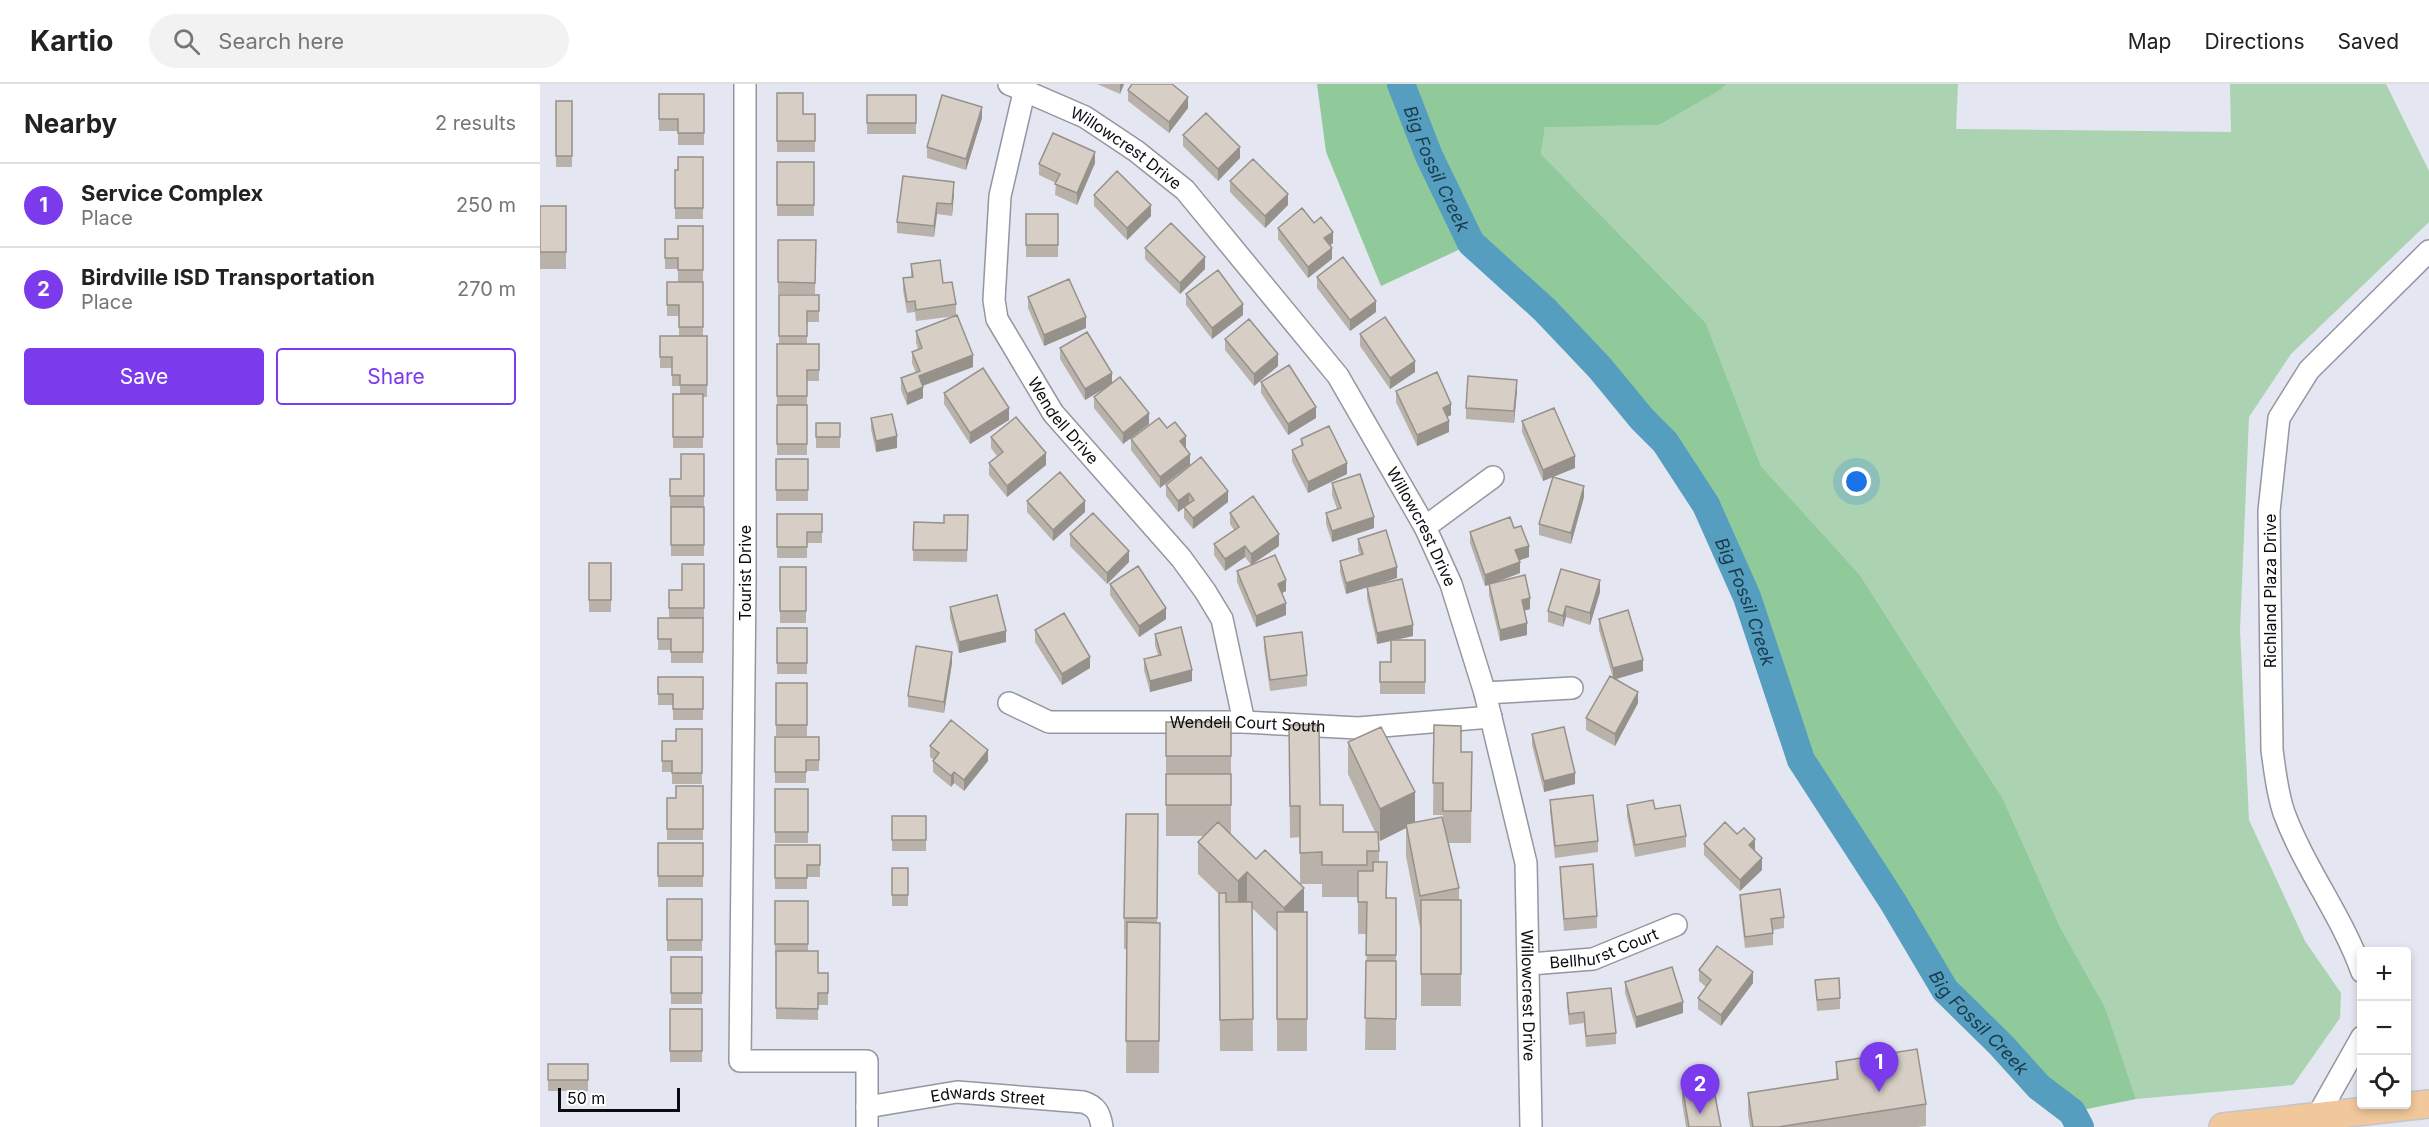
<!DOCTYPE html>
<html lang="en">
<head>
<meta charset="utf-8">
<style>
  body { margin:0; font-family:Inter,sans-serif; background:#f2f2f2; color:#222 }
  .controls { position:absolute; right:18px; bottom:18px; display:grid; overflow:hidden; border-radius:6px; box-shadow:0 3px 9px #0003 }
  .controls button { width:54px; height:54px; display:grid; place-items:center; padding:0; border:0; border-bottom:2px solid #e0e0e0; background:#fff; color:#222; font:30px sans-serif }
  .scale { position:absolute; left:18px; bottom:15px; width:122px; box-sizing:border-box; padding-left:6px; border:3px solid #0b0c10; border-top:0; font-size:16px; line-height:21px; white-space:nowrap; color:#0b0c10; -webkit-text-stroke:4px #fff; paint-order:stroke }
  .you { position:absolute; left:1317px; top:398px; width:21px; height:21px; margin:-15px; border:4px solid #fff; border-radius:50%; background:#1a73e8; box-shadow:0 0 0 9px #1a73e833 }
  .badge { display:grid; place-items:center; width:39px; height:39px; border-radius:50%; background:#7c3aed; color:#fff; font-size:20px; font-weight:700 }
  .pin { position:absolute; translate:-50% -50px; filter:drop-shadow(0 2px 3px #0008) }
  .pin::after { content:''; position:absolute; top:32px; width:21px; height:18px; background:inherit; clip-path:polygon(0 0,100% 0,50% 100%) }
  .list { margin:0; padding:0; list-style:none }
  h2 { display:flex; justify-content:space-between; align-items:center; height:78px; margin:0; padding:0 24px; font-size:26px }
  h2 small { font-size:20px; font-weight:400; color:#767676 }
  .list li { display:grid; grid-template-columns:39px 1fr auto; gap:18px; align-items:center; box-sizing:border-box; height:84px; padding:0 24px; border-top:2px solid #e0e0e0 }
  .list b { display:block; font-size:22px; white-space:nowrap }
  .list p { margin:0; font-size:20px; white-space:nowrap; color:#767676 }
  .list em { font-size:20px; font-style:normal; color:#767676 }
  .actions { display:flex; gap:12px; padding:18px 24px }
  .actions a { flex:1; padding:14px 0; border:2px solid #7c3aed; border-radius:6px; text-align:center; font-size:21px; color:#7c3aed }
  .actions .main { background:#7c3aed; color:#fff }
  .icon { flex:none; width:33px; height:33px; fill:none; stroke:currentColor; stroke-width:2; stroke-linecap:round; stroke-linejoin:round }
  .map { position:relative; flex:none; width:1889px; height:1043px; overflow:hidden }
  header { display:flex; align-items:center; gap:36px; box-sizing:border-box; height:84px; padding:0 30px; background:#fff; border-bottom:2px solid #e0e0e0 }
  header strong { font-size:28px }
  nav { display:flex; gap:33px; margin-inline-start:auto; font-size:21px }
  .search { width:420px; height:54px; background:#f2f2f2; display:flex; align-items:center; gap:15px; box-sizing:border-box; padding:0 21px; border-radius:33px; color:#767676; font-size:22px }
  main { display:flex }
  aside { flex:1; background:#fff }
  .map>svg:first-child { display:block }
  .green { fill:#abd2b1 }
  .forest { fill:#90c99a }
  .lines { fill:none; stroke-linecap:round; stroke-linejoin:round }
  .river { stroke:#569ec0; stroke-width:28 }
  .minor-casing { stroke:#9496a0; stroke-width:24 }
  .major-casing { stroke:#c4c5c6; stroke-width:30 }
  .minor { stroke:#fff; stroke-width:21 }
  .major { stroke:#f1c89b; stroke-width:27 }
  .wall { fill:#b9b2aa }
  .shaded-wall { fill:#96918b }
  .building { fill:#d7cfc6; stroke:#96918b; stroke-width:1.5 }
  .labels { text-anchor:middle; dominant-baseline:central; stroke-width:4.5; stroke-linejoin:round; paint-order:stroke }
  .street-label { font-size:16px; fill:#0b0c10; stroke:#fff }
  .water-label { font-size:18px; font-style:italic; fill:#193a49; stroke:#fff }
</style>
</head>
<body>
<header>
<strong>Kartio</strong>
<div class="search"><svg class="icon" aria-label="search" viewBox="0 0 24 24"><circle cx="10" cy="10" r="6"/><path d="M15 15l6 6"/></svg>Search here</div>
<nav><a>Map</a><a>Directions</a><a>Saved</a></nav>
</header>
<main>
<aside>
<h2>Nearby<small>2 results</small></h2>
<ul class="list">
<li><span class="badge">1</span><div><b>Service Complex</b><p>Place</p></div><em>250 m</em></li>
<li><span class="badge">2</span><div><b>Birdville ISD Transportation</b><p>Place</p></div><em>270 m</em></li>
</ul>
<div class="actions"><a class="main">Save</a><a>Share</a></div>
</aside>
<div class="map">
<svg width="1889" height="1043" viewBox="0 0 1889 1043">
  <rect width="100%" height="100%" fill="#e4e6f1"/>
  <path class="green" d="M1187,0H1418L1416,45L1691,48L1690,0H1846L1889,87V138L1751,270L1709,333L1700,546L1709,736L1765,857L1801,909L1800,934L1753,1001L1596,1015L1565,923L1520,843L1463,715L1320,491L1221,382L1166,239L1001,70L1005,42L1119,41L1179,7Z"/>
  <path class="forest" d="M777,0H1187L1179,7L1119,41L1005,43L1001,70L1166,239L1221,382L1320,491L1463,715L1520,843L1565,923L1596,1015L1532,1028L1405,906L1353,818L1261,676L1207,513L1166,421L1125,358L1005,226L931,160L841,202L786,68Z"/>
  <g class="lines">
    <path class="river" id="s1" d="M861,0L889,72L931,159L1005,226L1060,284L1102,335L1125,358L1166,421L1207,513L1261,676L1353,818L1405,906L1461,961L1499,1003L1532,1028L1540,1043"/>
    <defs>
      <g id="minor">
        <path d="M205,0V495L200,977H327V1043"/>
        <path id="s2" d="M469,0L545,33L596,67L645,106L798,292L885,443L911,500L945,609L986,779L991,1043"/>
        <path id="s3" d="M486,0L460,112L454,216L457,235L513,329L641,474L665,507L682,535L704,638"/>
        <path d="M885,443L953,393"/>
        <path d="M945,609L1032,604"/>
        <path id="s4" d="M469,619L509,638H704L818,644L951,633"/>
        <path id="s5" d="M990,880L1053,875L1136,841"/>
        <path d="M1822,888C1802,832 1765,785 1744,729C1737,709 1735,687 1732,666L1729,427L1739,334L1769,286L1889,167"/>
        <path id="s6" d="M327,1023L417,1008L543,1018C556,1022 560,1029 562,1043"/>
        <path d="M1778,1031L1822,953"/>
      </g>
      <path id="major" d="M1683,1043L1889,1020"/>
    </defs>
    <use href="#minor" class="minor-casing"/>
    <use href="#major" class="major-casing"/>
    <use href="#minor" class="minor"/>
    <use href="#major" class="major"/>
  </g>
  <path class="wall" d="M557,0H584L580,10Z
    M588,6L648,24L629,49L588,17Z
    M237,9L263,30H275V68H237Z
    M119,10H164V61H138V47H119Z
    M327,11H376V50H327Z
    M16,17H32V83H16Z
    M442,34L426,86L387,74V63Z
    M643,51L700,74L678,97L643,62Z
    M163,73V135H135V86H138Z
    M237,78H274V132H237Z
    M555,79L537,121L515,111L516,99L499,91V80Z
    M690,97L748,121L725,144L690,108Z
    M414,109L412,132L397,130L394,153L357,149V138Z
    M554,111L611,132L587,156L554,122Z
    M0,122H26V185H0Z
    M486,130H518V173H486Z
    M774,139L793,159L790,161L792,175L768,194L738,155V144Z
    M163,142V198H138V185H125V155H138Z
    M238,156H276L275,210H238Z
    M605,164L665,185L640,210L605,175Z
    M371,180L403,199L416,220V232L376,237L375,228L367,229L363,206V194L371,193Z
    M777,193L836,228L810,247L777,204Z
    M127,198H163V252H167V313H163V364H133V310H140V302H132V284H120V252H139V232H127Z
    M646,210L703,231L672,255L646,221Z
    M239,211H279V238H267V260H279V297H267V371H237V260H239Z
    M488,213L546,244L504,262L488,224Z
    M376,247L433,283L383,302V314L367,321L361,306V294L376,289L372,279V268L378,265L376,259Z
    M820,250L875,288L850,305L820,262Z
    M685,255L738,282L714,302L685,266Z
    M520,264L572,299L609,340L583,360L554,324V313L565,304L545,316L520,275Z
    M721,298L776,334L748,351L721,309Z
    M856,307L911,331L907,333L909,348L877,362L856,318Z
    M977,307L974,339L926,335V324Z
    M404,309L469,336L430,360L404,320Z
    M331,334L357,364L336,368L331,345Z
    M982,337L1035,384L1003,397L982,348Z
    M276,339H300V364H276Z
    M627,344L646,364L620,404L591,366V355Z
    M451,353L506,381L467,413L449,391V379L457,372L451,364Z
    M761,355L807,390L768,409L752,377V366L761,362Z
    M164,370V472H131V424H130V395H141Z
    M236,375H268V417H236Z
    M792,399L834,444L792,458L786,440V429L797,425L792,411Z
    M626,401L688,418L653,445L644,434V424L638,428L626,412Z
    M1044,413L1031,460L999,451V440Z
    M487,417L545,428L513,457L487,428Z
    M690,429L739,462L711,481L705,473L685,487L674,471V460L694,446L690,440Z
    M237,430H282V459H267V474H237Z
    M428,431L427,478L373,477L374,438L404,439Z
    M974,444L989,473L979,476L980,489L957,498L990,525L984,527L987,551L960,557L949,511V501L945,502L930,459V448Z
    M530,450L589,478L567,500L530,462Z
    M818,455L857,494L836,501L873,552L854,556H885V610H840V578H851V557L837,560L827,514V503L806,510L800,488V477L820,471L818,466Z
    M49,479H71V528H49Z
    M164,480V535H163V579H131V566H118V534H129V506H142Z
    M240,483H266V539H240Z
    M697,487L746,507L742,509L746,531L716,543L697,498Z
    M570,500L626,535L599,553L570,511Z
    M1060,508L1050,541L1026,533L1023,543L1008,538V527Z
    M410,523L466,558L419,569L410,534Z
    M1059,535L1103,587L1075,595L1098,619L1075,662L1046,646V634L1073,594L1059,546Z
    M237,544H267V590H237Z
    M495,546L550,584L522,601L495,558Z
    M615,550L652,597L610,608L604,586V575L618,571L615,561Z
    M724,553L767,591V602L730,607L724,564Z
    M412,579L404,629L368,623V612Z
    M118,593H163V636H133V621H118Z
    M236,599H267V652H236Z
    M626,638H691V750L716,775L760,800V753L750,754L749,641L780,721L803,748H835L808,690V658L875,738L903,736V731H893L894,641L921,668H932L931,759H908L919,804V816H921V922H881V843L880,844L866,772V744L840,757L839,754V778L847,814H856V966H825L827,850H818V813H782V800H760L764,828H767V967H737V848L712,824L713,967H680L679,810L658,790V758L664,752H626Z
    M162,645V700H132V688H122V657H136Z
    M992,650L1035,700L1004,708L992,661Z
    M235,653H279V687H266V699H235Z
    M390,662L448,677L424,707L414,699L411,703L393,688V677L394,676L390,673Z
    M163,702V756H127V714H136Z
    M235,705H268V759H235Z
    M1010,716L1058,757V768L1015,774L1010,727Z
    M1087,721L1146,752V763L1095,773L1087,732Z
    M618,730L617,839H620L619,989H586L587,865H584V834Z
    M352,732H386V767H352Z
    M1197,750L1215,766L1214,767L1222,786L1200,807L1164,771V760Z
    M118,759H163V803H118Z
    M235,761H280V793H267V805H235Z
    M1020,783L1057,832V844L1024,847L1020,794Z
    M352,784H368V822H352Z
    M1200,811L1244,833V844L1233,846V861L1205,864L1200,822Z
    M127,815H162V867H127Z
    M235,817H268V867L278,889H288V921H278V936L236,935V871H235Z
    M131,873H162V920H131Z
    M1159,886L1213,899L1181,942L1158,925V914L1166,903L1159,897Z
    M1275,896L1300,914V925L1277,927Z
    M1085,898L1143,929L1096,944L1085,909Z
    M1027,909L1076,949V960L1046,963L1044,939L1029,941L1027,920Z
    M130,925H162V978H130Z
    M1296,978L1386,1020V1042L1378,1043H1210L1208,1031V1009L1296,996Z
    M8,980H48V1007H8Z
    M1142,1001L1181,1043H1146L1142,1018Z"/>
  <path class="shaded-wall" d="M580,0H584L580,10Z
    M648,13V24L629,49V38Z
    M442,23V34L426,86V75Z
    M700,63V74L678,97V85Z
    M555,68V79L537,121V109Z
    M414,98V109L412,132V120Z
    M748,110V121L725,144V132Z
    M397,119V130L394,153V142Z
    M611,121V132L587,156V144Z
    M793,148V159L784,166V154Z
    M792,164V175L768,194V183Z
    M665,173V185L640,210V199Z
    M836,217V228L810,247V236Z
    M703,220V231L672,255V244Z
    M546,233V244L504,262V251Z
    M738,270V282L714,302V290Z
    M433,271V283L379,303V292Z
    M875,277V288L850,305V294Z
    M572,289V300L545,316V305Z
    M977,296V307L974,339V327Z
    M383,303V314L367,321V310Z
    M911,320V331L903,335V324Z
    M776,323V334L748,351V340Z
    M469,324V336L430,360V349Z
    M609,329V340L583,360V349Z
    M909,337V348L877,362V351Z
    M357,352V364L336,368V357Z
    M646,352V364L640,368V357Z
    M506,369V381L467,413V402Z
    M650,370V381L620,404V393Z
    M1035,372V384L1003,397V386Z
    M807,379V390L768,409V398Z
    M1044,402V413L1031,460V449Z
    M688,407V418L653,445V434Z
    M649,409V420L638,428V417Z
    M545,417V428L513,457V446Z
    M834,433V444L792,458V447Z
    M739,450V462L711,481V470Z
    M705,462V473L685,487V475Z
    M989,462V473L975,478V466Z
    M589,467V478L567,500V489Z
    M980,478V489L945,502V491Z
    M857,483V494L806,510V499Z
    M746,496V507L738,511V500Z
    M1060,496V508L1050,541V529Z
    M990,514V525L982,527V516Z
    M746,519V531L716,543V532Z
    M1026,522V533L1023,543V532Z
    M626,524V535L599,553V542Z
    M987,539V551L960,557V546Z
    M873,541V552L837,560V549Z
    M466,547V558L419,569V558Z
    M412,568V579L404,629V618Z
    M550,573V584L522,601V590Z
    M1103,576V587L1073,596V584Z
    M652,586V597L610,608V597Z
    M1098,608V619L1075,662V650Z
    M448,666V677L424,707V696Z
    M414,688V699L411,703V692Z
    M1035,689V700L1004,708V697Z
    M875,708V740H866V744L840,757V725Z
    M1215,755V766L1209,773V761Z
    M1222,774V786L1200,807V796Z
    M707,788V820L698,829V797Z
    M764,804V835L744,855V824Z
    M1213,888V899L1181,942V931Z
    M1143,918V929L1096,944V933Z"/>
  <path class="building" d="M592,0H632L648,13L629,38L588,6Z
    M237,9H263V30H275V57H237Z
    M119,10H164V49H138V35H119Z
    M327,11H376V39H327Z
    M402,11L442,23L426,75L387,63Z
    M16,17H32V72H16Z
    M666,29L700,63L678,85L643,51Z
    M513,49L555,68L537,109L515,100L520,90L499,80Z
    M138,73H163V124H135V86H138Z
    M713,75L748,110L725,132L690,97Z
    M237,78H274V121H237Z
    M577,87L611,121L587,144L554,111Z
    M363,92L414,98L412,120L397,119L394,142L357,138Z
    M0,122H26V168H0Z
    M762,124L774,139L781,133L793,148L784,154L792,164L768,183L738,144Z
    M486,130H518V161H486Z
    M631,139L665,173L640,199L605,164Z
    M138,142H163V186H138V174H125V155H138Z
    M238,156H276L275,199L238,198Z
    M803,173L836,217L810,236L777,193Z
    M400,176L403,199L412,198L416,220L376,226L375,217L367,218L363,194L373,193L371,180Z
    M678,186L703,220L672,244L646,210Z
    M529,195L546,233L504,251L488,213Z
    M127,198H163V243H139V221H127Z
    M239,211H279V227H267V252H239Z
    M417,231L433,271L379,292L383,303L367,310L361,294L380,287L372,268L382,264L376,247Z
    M845,233L875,277L850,294L820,250Z
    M709,235L738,270L714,290L685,255Z
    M547,248L572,289L545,305L520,264Z
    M120,252H167V301H140V291H132V273H120Z
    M237,260H279V286H267V312H237Z
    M749,281L776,323L748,340L721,298Z
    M443,284L469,324L430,349L404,309Z
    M897,288L911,320L903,324L909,337L877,351L856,307Z
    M928,292L977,296L974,327L926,324Z
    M580,293L609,329L583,349L554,313Z
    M133,310H163V353H133Z
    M237,321H267V360H237Z
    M1014,324L1035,372L1003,386L982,337Z
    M352,330L357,352L336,357L331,334Z
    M476,333L506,369L467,402L449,379L463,368L451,353Z
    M619,334L627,344L635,338L646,352L640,357L650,370L620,393L591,355Z
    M276,339H300V353H276Z
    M789,342L807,379L768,398L752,366L763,361L761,355Z
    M141,370H164V412H130V395H141Z
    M661,373L688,407L653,434L644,423L654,416L649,409L638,417L626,401Z
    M236,375H268V406H236Z
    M520,388L545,417L513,446L487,417Z
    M820,390L834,433L792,447L786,429L801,424L792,399Z
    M1013,393L1044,402L1031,449L999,440Z
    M713,412L739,450L711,470L705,462L685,475L674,460L699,443L690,429Z
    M131,423H164V461H131Z
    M553,429L589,467L567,489L530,450Z
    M237,430H282V448H267V463H237Z
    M404,431H428L427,466H373L374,438L404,439Z
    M970,433L974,444L981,442L989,462L975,466L980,478L945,491L930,448Z
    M846,446L857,483L806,499L800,477L823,470L818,455Z
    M735,471L746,496L738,500L746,519L716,532L697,487Z
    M49,479H71V516H49Z
    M142,480H164V524H129V506H142Z
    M598,482L626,524L599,542L570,500Z
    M240,483H266V527H240Z
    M1021,485L1060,496L1050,529L1026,522L1023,532L1008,527Z
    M985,491L990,514L982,516L987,539L960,546L949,500Z
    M862,495L873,541L837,549L827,503Z
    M457,511L466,547L419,558L410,523Z
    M1088,526L1103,576L1073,584L1059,535Z
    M524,529L550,573L522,590L495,546Z
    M118,534H163V568H131V555H118Z
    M641,543L652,586L610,597L604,575L621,571L615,550Z
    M237,544H267V579H237Z
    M762,548L767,591L730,596L724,553Z
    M851,556H885V598H840V578H851Z
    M376,562L412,568L404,618L368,612Z
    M1070,592L1098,608L1075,650L1046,634Z
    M118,593H163V625H133V610H118Z
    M236,599H267V641H236Z
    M411,636L448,666L424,696L414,688L411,692L393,677L399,669L390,662Z
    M626,638H691V672H626Z
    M749,641H779L780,721H803V748H838L839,767H827V781H782V768L760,769V722H750Z
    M894,641L921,642V668H932L931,727H903V699H893Z
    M841,643L875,708L840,725L808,658Z
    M1024,643L1035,689L1004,697L992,650Z
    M136,645H162V689H132V677H122V657H136Z
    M235,653H279V676H266V688H235Z
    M626,690H691V721H626Z
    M136,702H163V745H127V714H136Z
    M235,705H268V748H235Z
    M1053,711L1058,757L1015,762L1010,716Z
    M1113,716L1115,725L1140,721L1146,752L1095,761L1087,721Z
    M586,730H618L617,834H584Z
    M352,732H386V756H352Z
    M902,733L919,804L880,812L866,740Z
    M678,738L716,775L725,766L764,804L744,824L707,788L698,797L658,758Z
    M1185,738L1197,750L1204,744L1215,755L1209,761L1222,774L1200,796L1164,760Z
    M118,759H163V792H118Z
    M235,761H280V781H267V794H235Z
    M833,778H847L846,814H856V871H826L827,818H818V787H833Z
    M1053,780L1057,832L1024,835L1020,783Z
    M352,784H368V811H352Z
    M1240,805L1244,833L1231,835L1233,849L1205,853L1200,811Z
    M679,809H686V818H712L713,935L680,936Z
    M127,815H162V856H127Z
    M881,816H921V890H881Z
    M235,817H268V860H235Z
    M737,828H767V935H737Z
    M587,838L620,839L619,957H586Z
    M1177,862L1213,888L1181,931L1158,914L1171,896L1159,886Z
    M236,867H278V889H288V909H278V925L236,924Z
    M131,873H162V909H131Z
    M826,877H856V935L825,934Z
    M1132,883L1143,918L1096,933L1085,898Z
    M1299,894L1300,914L1277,916L1275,896Z
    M1071,904L1076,949L1046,952L1044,928L1029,930L1027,909Z
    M130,925H162V967H130Z
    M1377,965L1386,1020L1238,1043H1213L1208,1009L1298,995L1296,978Z
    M8,980H48V996H8Z
    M1172,996L1181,1043H1149L1142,1001Z"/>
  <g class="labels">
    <g class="street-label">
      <text stroke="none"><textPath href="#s2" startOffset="134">Willowcrest Drive</textPath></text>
      <text stroke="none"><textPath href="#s3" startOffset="360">Wendell Drive</textPath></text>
      <text stroke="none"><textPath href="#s2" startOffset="620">Willowcrest Drive</textPath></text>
      <text transform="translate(205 489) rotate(-90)">Tourist Drive</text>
      <text transform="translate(1730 507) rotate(-90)">Richland Plaza Drive</text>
      <text stroke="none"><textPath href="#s4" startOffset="243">Wendell Court South</textPath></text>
      <text stroke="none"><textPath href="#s5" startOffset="76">Bellhurst Court</textPath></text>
      <text stroke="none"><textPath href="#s2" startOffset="1106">Willowcrest Drive</textPath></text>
      <text stroke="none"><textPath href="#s6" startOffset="122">Edwards Street</textPath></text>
    </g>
    <g class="water-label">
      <text stroke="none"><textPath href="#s1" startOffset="92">Big Fossil Creek</textPath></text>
      <text stroke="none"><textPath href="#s1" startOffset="632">Big Fossil Creek</textPath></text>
      <text stroke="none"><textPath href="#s1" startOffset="1118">Big Fossil Creek</textPath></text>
    </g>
  </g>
</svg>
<div class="controls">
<button>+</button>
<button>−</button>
<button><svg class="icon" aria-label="locate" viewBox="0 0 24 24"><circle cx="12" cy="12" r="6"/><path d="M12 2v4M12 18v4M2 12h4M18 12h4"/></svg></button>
</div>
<div class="scale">50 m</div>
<div class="you"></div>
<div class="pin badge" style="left:1339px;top:1008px">1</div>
<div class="pin badge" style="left:1160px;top:1030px">2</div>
</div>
</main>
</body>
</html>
